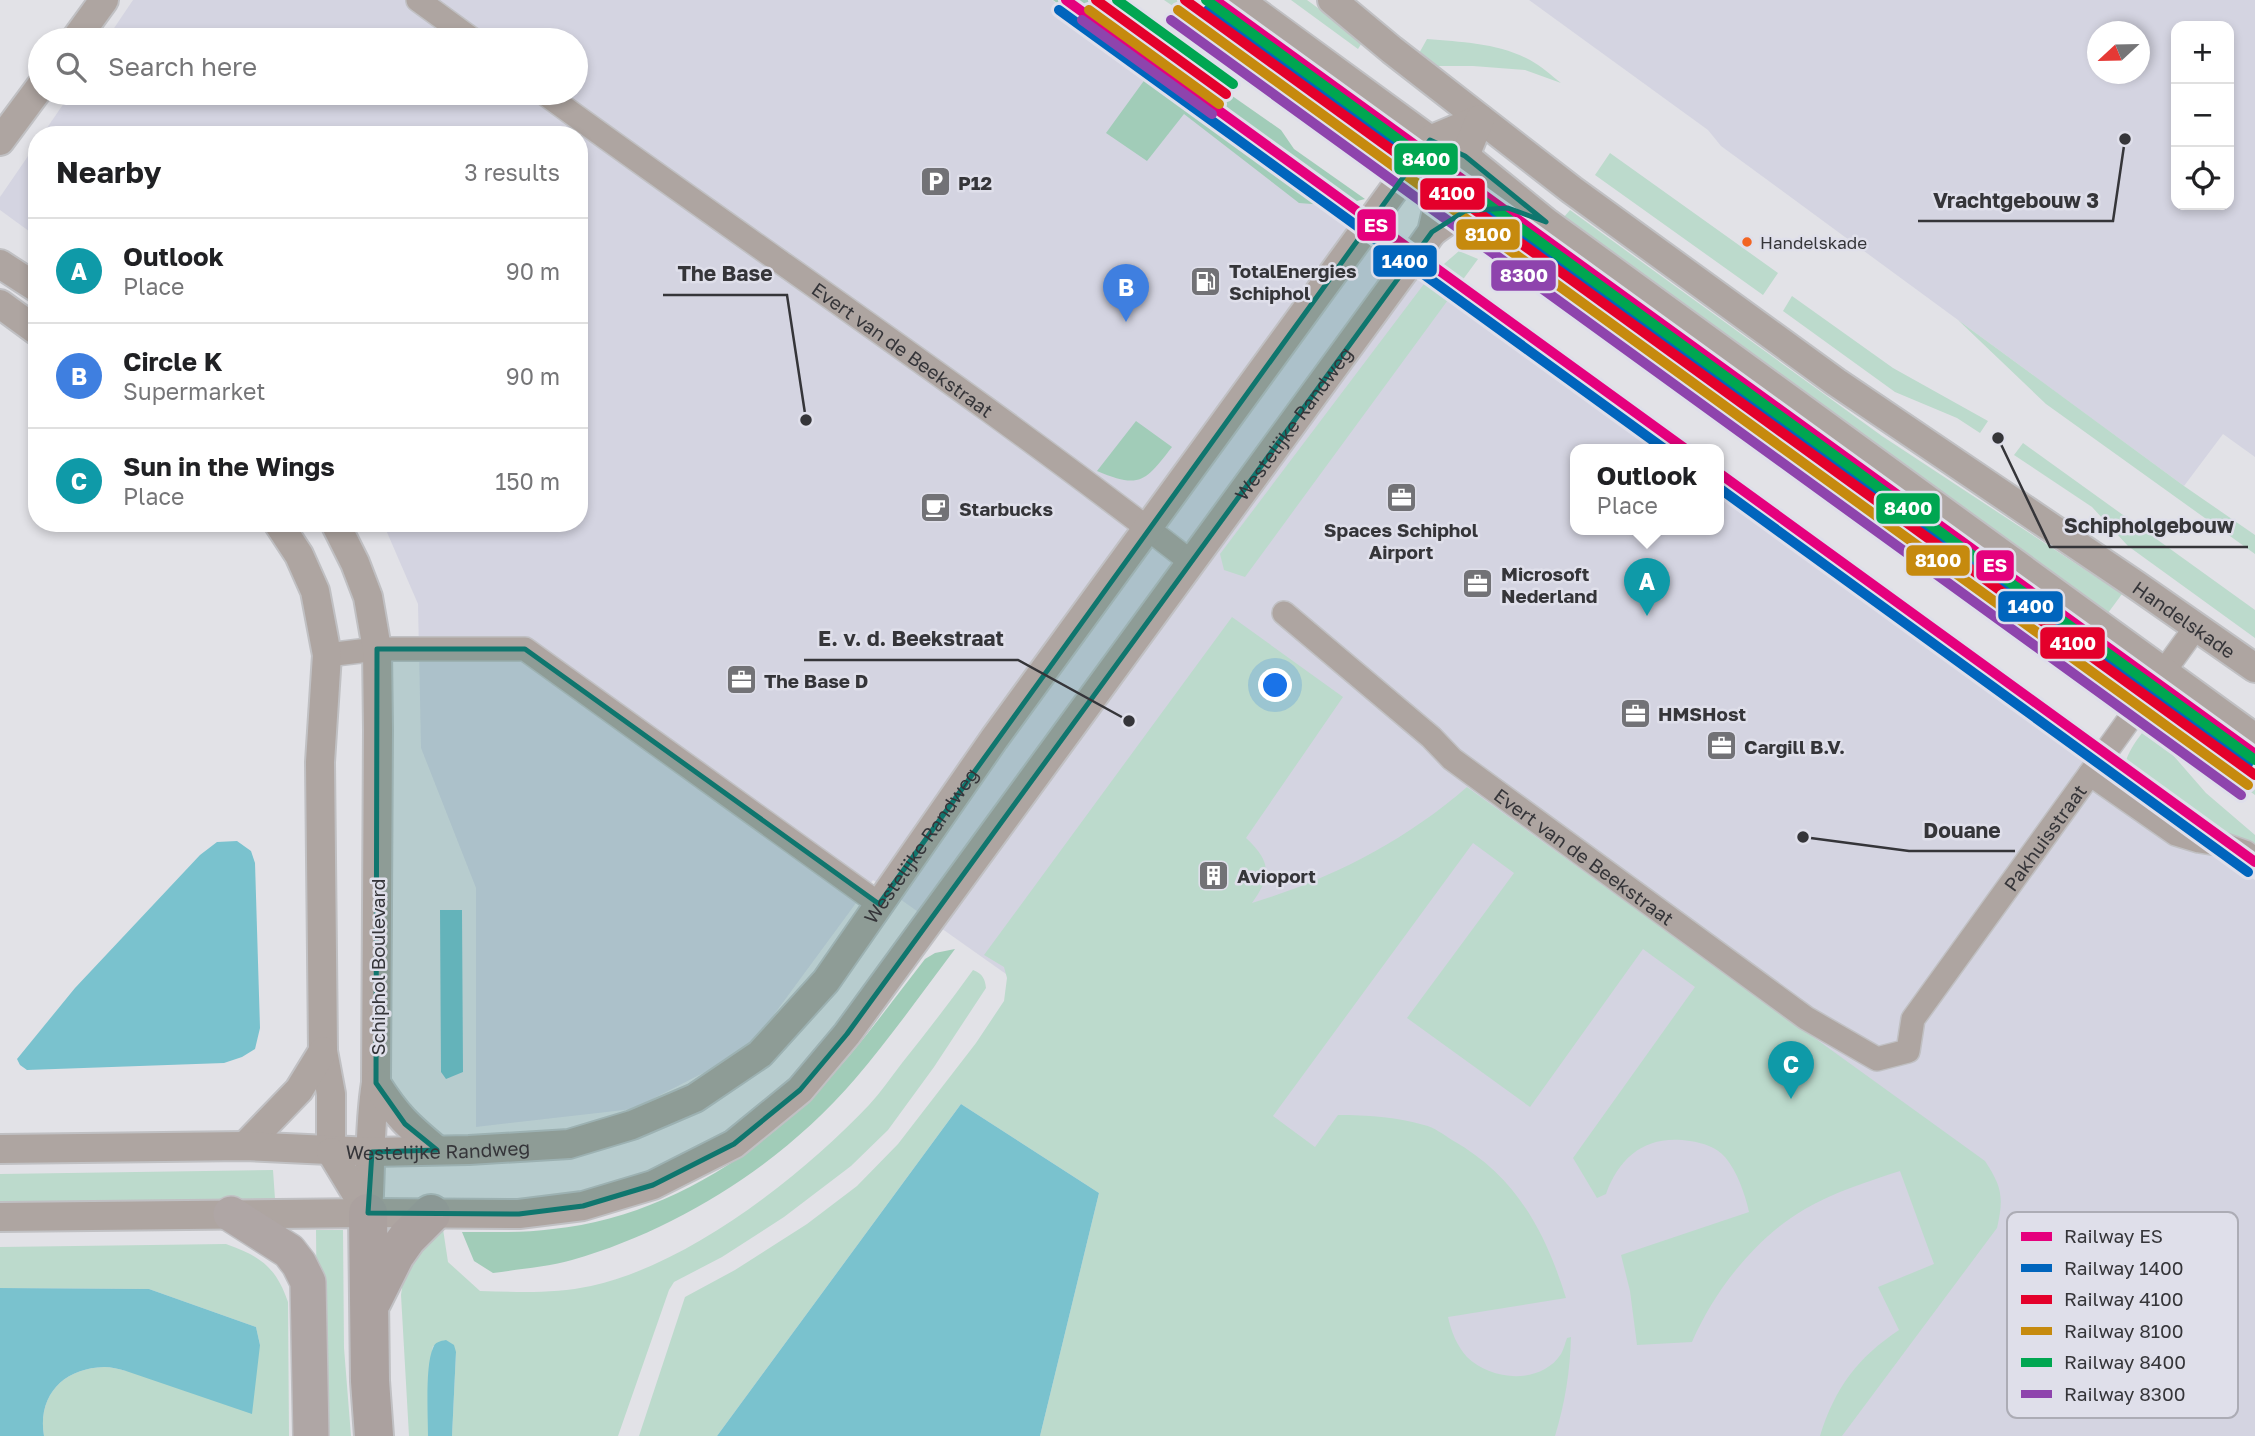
<!DOCTYPE html>
<html lang="en">
<head>
<meta charset="utf-8">
<style>
  body { margin:0; font-family:"Golos Text",sans-serif; background:#f6f6f6; color:#202124 }
  .controls { position:absolute; right:21px; top:21px; display:grid; overflow:hidden; border-radius:14px; box-shadow:0 4px 10px #0003 }
  .controls button { width:63px; height:63px; display:grid; place-items:center; padding:0; border:0; border-bottom:2px solid #e0e0e0; background:#fff; color:#202124; font:35px sans-serif }
  .compass { position:absolute; left:2087px; top:21px; width:63px; height:63px; border-radius:50%; background:#fff; box-shadow:0 4px 10px #0003; rotate:248deg }
  .you { position:absolute; left:1276px; top:686px; width:24px; height:24px; margin:-18px; border:5px solid #fff; border-radius:50%; background:#1a73e8; box-shadow:0 0 0 10px #1a73e833 }
  .badge { display:grid; place-items:center; width:46px; height:46px; border-radius:50%; background:#db2777; color:#fff; font-size:23px; font-weight:700 }
  .pin { position:absolute; translate:-50% -58px; filter:drop-shadow(0 2px 4px #0008) }
  .pin::after { content:''; position:absolute; top:37px; width:24px; height:21px; background:inherit; clip-path:polygon(0 0,100% 0,50% 100%) }
  .popup { position:absolute; left:1570px; top:444px; width:154px; height:91px; box-sizing:border-box; display:grid; place-content:center; border-radius:14px; background:#fff; filter:drop-shadow(0 2px 5px #0005); font-size:23px; white-space:nowrap; color:#757577 }
  .popup b { font-size:26px; color:#202124 }
  .popup::after { content:''; position:absolute; left:50%; top:100%; margin-left:-14px; border:14px solid transparent; border-top-color:#fff }
  .list { margin:0; padding:0; list-style:none }
  h2 { display:flex; justify-content:space-between; align-items:center; height:91px; margin:0; padding:0 28px; font-size:30px }
  h2 small { font-size:23px; font-weight:400; color:#757577 }
  .list li { display:grid; grid-template-columns:46px 1fr auto; gap:21px; align-items:center; box-sizing:border-box; height:105px; padding:0 28px; border-top:2px solid #e0e0e0 }
  .list b { display:block; font-size:26px; white-space:nowrap }
  .list p { margin:0; font-size:23px; white-space:nowrap; color:#757577 }
  .list em { font-size:23px; font-style:normal; color:#757577 }
  .icon { flex:none; width:38px; height:38px; fill:none; stroke:currentColor; stroke-width:2; stroke-linecap:round; stroke-linejoin:round }
  .map { position:relative; flex:none; width:2255px; height:1436px; overflow:hidden }
  .search { position:absolute; background:#fff; box-shadow:0 4px 10px #0003; left:28px; top:28px; width:560px; height:77px; display:flex; align-items:center; gap:18px; box-sizing:border-box; padding:0 24px; border-radius:38px; color:#757577; font-size:26px }
  .panel { position:absolute; background:#fff; box-shadow:0 4px 10px #0003; left:28px; top:126px; width:560px; height:406px; border-radius:28px }
  .map>svg:first-child { display:block }
  .built { fill:#d4d4e1; fill-rule:evenodd }
  .green { fill:#bcdacc }
  .forest { fill:#a1ccb8 }
  .water { fill:#7ac2ce }
  .lines { fill:none; stroke-linecap:round; stroke-linejoin:round }
  .minor-casing { stroke:#c0c0c3; stroke-width:26 }
  .tertiary-casing { stroke:#c0c0c3; stroke-width:32 }
  .primary-casing { stroke:#c0c0c3; stroke-width:38 }
  .motorway-casing { stroke:#c0c0c3; stroke-width:42 }
  .minor { stroke:#aea5a1; stroke-width:23 }
  .tertiary { stroke:#aea5a1; stroke-width:28 }
  .primary { stroke:#afa6a5; stroke-width:35 }
  .motorway { stroke:#aba19f; stroke-width:38 }
  .rail-1-casing { stroke:#dfdfea; stroke-width:16 }
  .rail-2-casing { stroke:#dfdfea; stroke-width:16 }
  .rail-3-casing { stroke:#dfdfea; stroke-width:16 }
  .rail-4-casing { stroke:#dfdfea; stroke-width:16 }
  .rail-5-casing { stroke:#dfdfea; stroke-width:16 }
  .rail-6-casing { stroke:#dfdfea; stroke-width:16 }
  .rail-1 { stroke:#e5007d; stroke-width:10 }
  .rail-2 { stroke:#0065bd; stroke-width:10 }
  .rail-3 { stroke:#e4002b; stroke-width:10 }
  .rail-4 { stroke:#c68a0e; stroke-width:10 }
  .rail-5 { stroke:#00a651; stroke-width:10 }
  .rail-6 { stroke:#8e44ad; stroke-width:10 }
  .marked { fill:#0f766e; fill-opacity:0.2; stroke:#0f766e; stroke-width:5; stroke-linejoin:round }
  .bus-dot { fill:#f26522; stroke:#dfdfea; stroke-width:2.5 }
  .labels { text-anchor:middle; dominant-baseline:central; stroke-width:5; stroke-linejoin:round; paint-order:stroke }
  .bus-label { font-size:17px; fill:#353539; stroke:#dfdfea; text-anchor:start }
  .poi-label { font-size:19px; font-weight:bold; fill:#353539; stroke:#dfdfea; text-anchor:start }
  .street-label { font-size:19px; fill:#353539; stroke:#dfdfea }
  .key { fill:#dfdfea; stroke:#acacb5; stroke-width:2 }
  .key-label { font-size:19px; fill:#353539 }
  .leader { fill:none; stroke:#353539; stroke-width:2.5 }
  .callout-dot { fill:#353539; stroke:#dfdfea; stroke-width:2.5 }
  .callout-label { font-size:21px; text-anchor:middle; font-weight:bold; fill:#353539; stroke:#dfdfea; stroke-width:5; stroke-linejoin:round; paint-order:stroke }
  .line-badge { stroke:#dfdfea; stroke-width:2.5 }
  .badge-label { font-size:19px; text-anchor:middle; font-weight:bold; fill:#fff }
</style>
</head>
<body>
<div class="map">
<svg width="2255" height="1436" viewBox="0 0 2255 1436">
  <rect width="100%" height="100%" fill="#e2e2e7"/>
  <path class="built" d="M133,0H1052L1670,450H1575V530H1719V486L2255,880V1436H1365L1210,1118L873,880L748,1050L633,1109L476,1127V888L421,748L418,604L383,523H579V135H42L71,93H576V40H106Z
    M1529,0H2255V457L2223,434L2184,486L1721,146L1708,130ZM2176,26H2229V205H2176ZM2098,32H2140V74H2098Z
    M37,143V237L0,210V197Z"/>
  <path class="green" d="M1164,0H1209L1272,46L1258,64Z
    M1291,0H1307L1363,41L1358,49Z
    M1427,39C1462,42 1498,43 1530,60C1541,66 1551,75 1561,83L1525,70L1473,66H1429L1417,57Z
    M1610,153L1778,273L1763,295L1595,175Z
    M1570,210L1882,436L2122,594L2108,613L1564,217Z
    M1487,222L1509,224L1530,232L1508,262L1462,230Z
    M1545,243L1792,422L1865,489L1995,583L2055,613L2089,639L2077,656L2008,625L1523,273Z
    M1459,251L1478,259L1245,577L1224,570L1220,554L1430,276Z
    M1792,296L1893,368L1988,421L1980,433L1957,418L1895,392L1783,311Z
    M1958,320L2184,486L2255,535V554L2046,404Z
    M2023,443L2255,610V638L2128,546L2092,507L2014,455Z
    M1232,617L1343,697L1246,838C1271,861 1272,876 1252,903C1331,879 1405,841 1467,787L1985,1161C2002,1187 2004,1197 1997,1228L1842,1436H1820C1835,1388 1857,1358 1899,1330L1878,1287L1934,1264L1900,1171C1869,1181 1832,1193 1805,1209C1756,1237 1714,1291 1692,1342L1637,1345L1630,1291L1621,1255L1749,1212C1745,1194 1737,1171 1725,1157C1716,1147 1703,1143 1690,1141C1648,1134 1620,1155 1606,1194L1597,1198L1573,1158L1695,987L1643,949L1530,1107L1407,1018L1514,873L1473,843L1273,1116L1315,1147L1338,1115C1367,1115 1396,1117 1424,1125C1434,1127 1444,1135 1452,1140C1516,1176 1545,1231 1566,1298L1448,1317C1451,1331 1457,1346 1467,1357C1491,1381 1541,1385 1561,1354C1564,1349 1565,1343 1567,1338L1571,1337C1570,1372 1565,1403 1555,1436H1040L1099,1193L961,1104L717,1436H639L685,1297L735,1270L807,1224L857,1186L898,1144L976,1043L1004,1001L1007,978L1004,967L984,955Z
    M2177,713L2189,714L2239,746L2255,759V795L2154,721Z
    M2142,733L2172,754L2206,793L2255,835V845C2237,834 2223,836 2204,830C2188,826 2175,817 2161,807C2153,802 2141,797 2134,790C2114,772 2130,749 2142,733Z
    M973,970C983,974 985,979 986,988L934,1067L888,1130L851,1166L784,1217L722,1257L674,1282L669,1290L618,1436H452L456,1352L433,1346L430,1363L428,1436H409L401,1295L404,1273L417,1245L443,1229L448,1262L480,1291C518,1292 554,1294 591,1286C688,1265 802,1176 869,1105C881,1092 891,1077 902,1063C926,1033 950,1002 973,970Z
    M273,1170L275,1199L0,1202V1174Z
    M316,1230H343L344,1348L351,1436H318Z
    M226,1244C260,1256 276,1267 288,1302L289,1436H44C37,1395 64,1368 104,1367C111,1367 119,1369 126,1371L260,1345L256,1327L149,1289L0,1288V1247Z"/>
  <path class="forest" d="M1053,0H1095L1281,130L1294,149L1365,199L1337,206L1299,203L1184,114L1147,161L1106,133L1151,71Z
    M1136,421L1172,447C1145,482 1140,489 1097,471Z
    M955,949C922,993 890,1038 855,1079C782,1164 679,1229 572,1260C547,1267 519,1269 493,1273L474,1261L462,1232C492,1232 523,1233 553,1229C651,1219 745,1165 814,1095C855,1053 889,1005 925,959L935,953Z"/>
  <path class="water" d="M237,841L251,851L255,863L260,1028L255,1049L242,1057L224,1063L27,1070L20,1065L17,1059L75,988L200,855L217,842Z
    M440,910H462L463,1072L446,1079L441,1072Z
    M961,1104L1099,1193L1040,1436H717Z
    M0,1288L149,1289L256,1327L260,1345L252,1414L126,1371C119,1369 111,1367 104,1367C64,1368 37,1395 44,1436H0Z
    M446,1340L454,1345L456,1352L452,1436H428C428,1416 425,1365 433,1348C435,1342 440,1341 446,1340Z"/>
  <g class="lines">
    <defs>
      <g id="minor">
        <path d="M418,0L473,40"/>
        <path id="s1" d="M544,93C759,250 981,398 1191,562"/>
        <path id="s2" d="M1284,613L1431,737L1452,759L1806,1018L1877,1059L1908,1051L1913,1019L2196,627"/>
        <path d="M327,655L377,649H525L879,904"/>
        <path d="M2090,774L2176,834L2199,841L2225,845L2245,852L2255,859"/>
      </g>
      <g id="tertiary">
        <path d="M1239,0L1430,140L1465,156L1546,222L2255,738"/>
        <path id="s3" d="M1332,0L1392,50L1572,190L1836,382L2136,585L2255,668"/>
        <path d="M75,40L104,0"/>
        <path d="M0,141L40,87"/>
        <path d="M1432,232C1442,225 1454,215 1466,211C1489,203 1511,209 1533,217"/>
        <path d="M0,264L37,288"/>
        <path d="M0,304L37,331"/>
        <path d="M278,523L299,555L315,591L327,655L320,762L323,1051L331,1094V1152"/>
        <path d="M335,523L355,563L368,597L377,649L378,730L376,1083C369,1125 371,1169 368,1213"/>
        <path d="M376,1083C396,1115 408,1126 437,1150"/>
        <path d="M245,1146L299,1090L323,1051"/>
        <path id="s4" d="M0,1149L245,1146L372,1152L469,1150L569,1144L632,1125L695,1098L760,1054L826,981L994,739L1430,140L1480,119"/>
        <path d="M331,1152L368,1213"/>
        <path id="s5" d="M0,1217L368,1213L519,1214L583,1206L653,1185L734,1144L800,1090L847,1034L1422,246L1432,232L1438,206L1465,156L1480,119"/>
      </g>
      <path id="primary" d="M231,1214L289,1251L299,1264L308,1282L311,1436"/>
      <path id="motorway" d="M368,1213L370,1381L374,1436
        M372,1301L395,1255L407,1238L431,1214"/>
    </defs>
    <use href="#minor" class="minor-casing"/>
    <use href="#tertiary" class="tertiary-casing"/>
    <use href="#primary" class="primary-casing"/>
    <use href="#motorway" class="motorway-casing"/>
    <use href="#minor" class="minor"/>
    <use href="#tertiary" class="tertiary"/>
    <use href="#primary" class="primary"/>
    <use href="#motorway" class="motorway"/>
    <defs>
      <path id="rail-1" d="M1066,0L1687,450
        M1215,0L2255,754
        M1719,473L2255,862"/>
      <path id="rail-2" d="M1059,10L1666,450
        M1208,10L2248,764
        M1719,488L2248,872"/>
      <path id="rail-3" d="M1096,0L1226,94
        M1185,0L2255,775"/>
      <path id="rail-4" d="M1089,10L1219,104
        M1178,10L2248,785"/>
      <path id="rail-5" d="M1117,0L1233,84
        M1206,0L2255,760"/>
      <path id="rail-6" d="M1082,20L1212,114
        M1171,20L2241,795"/>
    </defs>
    <use href="#rail-1" class="rail-1-casing"/>
    <use href="#rail-2" class="rail-2-casing"/>
    <use href="#rail-3" class="rail-3-casing"/>
    <use href="#rail-4" class="rail-4-casing"/>
    <use href="#rail-5" class="rail-5-casing"/>
    <use href="#rail-6" class="rail-6-casing"/>
    <use href="#rail-1" class="rail-1"/>
    <use href="#rail-2" class="rail-2"/>
    <use href="#rail-3" class="rail-3"/>
    <use href="#rail-4" class="rail-4"/>
    <use href="#rail-5" class="rail-5"/>
    <use href="#rail-6" class="rail-6"/>
  </g>
  <path class="marked" d="M1430,140L1465,156L1546,222L1508,208L1465,211L1432,232L847,1034L800,1090L734,1144L653,1185L583,1206L519,1214L368,1213L372,1152L437,1150L405,1124L376,1083L377,649H525L879,904Z"/>
  <defs>
    <symbol id="parking-square" viewBox="-11 -11 22 22"><rect x="-9" y="-9" width="18" height="18" rx="4" fill="#727276" stroke="#dfdfea"/><path d="M-3.5-5.5H1a3.5 3.5 0 0 1 0 7H-1V5.5H-3.5ZM-1-3.4V-.6H.8a1.4 1.4 0 0 0 0-2.8Z" fill="#fff"/></symbol>
    <symbol id="fuel-square" viewBox="-11 -11 22 22"><rect x="-9" y="-9" width="18" height="18" rx="4" fill="#727276" stroke="#dfdfea"/><path d="M-5.5-6h7V0h2V4h1.3V-2.5L3-4.5l.8-.8L6-3V5H2.5V1h-1V6h-7ZM-4.2-4.7v3.2H.2V-4.7Z" fill="#fff"/></symbol>
    <symbol id="office-square" viewBox="-11 -11 22 22"><rect x="-9" y="-9" width="18" height="18" rx="4" fill="#727276" stroke="#dfdfea"/><path d="M-6-3h4V-5.5h4V-3h4V5H-6ZM-1-4.5V-3h2v-1.5ZM-6 0V1H6V0Z" fill="#fff"/></symbol>
    <symbol id="cafe-square" viewBox="-11 -11 22 22"><rect x="-9" y="-9" width="18" height="18" rx="4" fill="#727276" stroke="#dfdfea"/><path d="M-5.5-4.5H6V0H3Q3 3.5 0 3.5H-2.5Q-5.5 3.5-5.5 0ZM3-3.2v2h1.7v-2ZM-6 4.5H4V6H-6Z" fill="#fff"/></symbol>
    <symbol id="building-square" viewBox="-11 -11 22 22"><rect x="-9" y="-9" width="18" height="18" rx="4" fill="#727276" stroke="#dfdfea"/><path d="M-4-6H4V6H1V3H-1V6H-4ZM-2.5-4.3h1.7v1.8h-1.7ZM.8-4.3h1.7v1.8H.8ZM-2.5-1h1.7V.8h-1.7ZM.8-1h1.7V.8H.8Z" fill="#fff"/></symbol>
  </defs>
  <g fill-rule="evenodd">
    <use href="#parking-square" x="918" y="164" width="35" height="35"/>
    <use href="#fuel-square" x="1188" y="264" width="35" height="35"/>
    <use href="#office-square" x="1384" y="480" width="35" height="35"/>
    <use href="#cafe-square" x="918" y="490" width="35" height="35"/>
    <use href="#office-square" x="1460" y="566" width="35" height="35"/>
    <use href="#office-square" x="724" y="662" width="35" height="35"/>
    <use href="#office-square" x="1618" y="696" width="35" height="35"/>
    <use href="#office-square" x="1704" y="728" width="35" height="35"/>
    <use href="#building-square" x="1196" y="858" width="35" height="35"/>
  </g>
  <circle class="bus-dot" cx="1747" cy="242" r="6"/>
  <g class="labels">
    <g class="bus-label">
      <text x="1760" y="242">Handelskade</text>
    </g>
    <g class="poi-label">
      <text x="958" y="182">P12</text>
      <text x="1229" y="270">TotalEnergies<tspan x="1229" dy="22">Schiphol</tspan></text>
      <text x="959" y="508">Starbucks</text>
      <text x="1401" y="529" text-anchor="middle">Spaces Schiphol<tspan x="1401" dy="22">Airport</tspan></text>
      <text x="1501" y="573">Microsoft<tspan x="1501" dy="22">Nederland</tspan></text>
      <text x="764" y="680">The Base D</text>
      <text x="1658" y="713">HMSHost</text>
      <text x="1744" y="746">Cargill B.V.</text>
      <text x="1237" y="875">Avioport</text>
    </g>
    <g class="street-label">
      <text stroke="none"><textPath href="#s1" startOffset="441">Evert van de Beekstraat</textPath></text>
      <text stroke="none"><textPath href="#s5" startOffset="1662">Westelijke Randweg</textPath></text>
      <text stroke="none"><textPath href="#s3" startOffset="1054">Handelskade</textPath></text>
      <text stroke="none"><textPath href="#s2" startOffset="1032">Pakhuisstraat</textPath></text>
      <text stroke="none"><textPath href="#s4" startOffset="1046">Westelijke Randweg</textPath></text>
      <text stroke="none"><textPath href="#s2" startOffset="387">Evert van de Beekstraat</textPath></text>
      <text transform="translate(377 967) rotate(-90)">Schiphol Boulevard</text>
      <text stroke="none"><textPath href="#s4" startOffset="438">Westelijke Randweg</textPath></text>
    </g>
  </g>
  <rect x="2007" y="1212" width="231" height="206" rx="10" class="key"/>
  <rect x="2021" y="1232" width="31" height="9" fill="#e5007d"/>
  <rect x="2021" y="1264" width="31" height="8" fill="#0065bd"/>
  <rect x="2021" y="1295" width="31" height="9" fill="#e4002b"/>
  <rect x="2021" y="1327" width="31" height="8" fill="#c68a0e"/>
  <rect x="2021" y="1358" width="31" height="9" fill="#00a651"/>
  <rect x="2021" y="1390" width="31" height="8" fill="#8e44ad"/>
  <g class="key-label">
    <text x="2064" y="1243">Railway ES</text>
    <text x="2064" y="1275">Railway 1400</text>
    <text x="2064" y="1306">Railway 4100</text>
    <text x="2064" y="1338">Railway 8100</text>
    <text x="2064" y="1369">Railway 8400</text>
    <text x="2064" y="1401">Railway 8300</text>
  </g>
  <path class="leader" d="M2125 139L2113 221H1918M806 420L787 295H663M1998 438L2050 547H2248M1129 721L1018 660H804M1803 837L1909 851H2015"/>
  <g class="callout-dot">
    <circle cx="2125" cy="139" r="7"/>
    <circle cx="806" cy="420" r="7"/>
    <circle cx="1998" cy="438" r="7"/>
    <circle cx="1129" cy="721" r="7"/>
    <circle cx="1803" cy="837" r="7"/>
  </g>
  <g class="callout-label">
    <text x="2016" y="208">Vrachtgebouw 3</text>
    <text x="725" y="281">The Base</text>
    <text x="2149" y="533">Schipholgebouw</text>
    <text x="911" y="646">E. v. d. Beekstraat</text>
    <text x="1962" y="838">Douane</text>
  </g>
  <g class="line-badge">
    <rect x="1393" y="142" width="66" height="34" rx="7" fill="#00a651"/>
    <rect x="1419" y="177" width="67" height="34" rx="7" fill="#e4002b"/>
    <rect x="1356" y="208" width="41" height="34" rx="7" fill="#e5007d"/>
    <rect x="1455" y="218" width="66" height="33" rx="7" fill="#c68a0e"/>
    <rect x="1372" y="244" width="66" height="34" rx="7" fill="#0065bd"/>
    <rect x="1490" y="259" width="67" height="33" rx="7" fill="#8e44ad"/>
    <rect x="1875" y="492" width="66" height="33" rx="7" fill="#00a651"/>
    <rect x="1905" y="544" width="66" height="33" rx="7" fill="#c68a0e"/>
    <rect x="1975" y="549" width="40" height="33" rx="7" fill="#e5007d"/>
    <rect x="1997" y="590" width="67" height="33" rx="7" fill="#0065bd"/>
    <rect x="2039" y="626" width="67" height="34" rx="7" fill="#e4002b"/>
  </g>
  <g class="badge-label">
    <text x="1426" y="166">8400</text>
    <text x="1452" y="200">4100</text>
    <text x="1376" y="232">ES</text>
    <text x="1488" y="241">8100</text>
    <text x="1405" y="268">1400</text>
    <text x="1524" y="282">8300</text>
    <text x="1908" y="515">8400</text>
    <text x="1938" y="567">8100</text>
    <text x="1995" y="572">ES</text>
    <text x="2031" y="613">1400</text>
    <text x="2073" y="650">4100</text>
  </g>
</svg>
<div class="controls">
<button>+</button>
<button>−</button>
<button><svg class="icon" aria-label="locate" viewBox="0 0 24 24"><circle cx="12" cy="12" r="6"/><path d="M12 2v4M12 18v4M2 12h4M18 12h4"/></svg></button>
</div>
<svg class="compass" viewBox="-18 -18 36 36"><path d="M0-13l5 13h-10z" fill="#e53935"/><path d="M0 13l5-13h-10z" fill="#757577"/></svg>
<div class="you"></div>
<div class="pin badge" style="left:1647px;top:616px;background:#0f9aa8">A</div>
<div class="popup"><b>Outlook</b>Place</div>
<div class="pin badge" style="left:1126px;top:322px;background:#3f7fe0">B</div>
<div class="pin badge" style="left:1791px;top:1099px;background:#0f9aa8">C</div>
<div class="search"><svg class="icon" aria-label="search" viewBox="0 0 24 24"><circle cx="10" cy="10" r="6"/><path d="M15 15l6 6"/></svg>Search here</div>
<section class="panel">
<h2>Nearby<small>3 results</small></h2>
<ul class="list">
<li><span class="badge" style="background:#0f9aa8">A</span><div><b>Outlook</b><p>Place</p></div><em>90 m</em></li>
<li><span class="badge" style="background:#3f7fe0">B</span><div><b>Circle K</b><p>Supermarket</p></div><em>90 m</em></li>
<li><span class="badge" style="background:#0f9aa8">C</span><div><b>Sun in the Wings</b><p>Place</p></div><em>150 m</em></li>
</ul>
</section>
</div>
</body>
</html>
